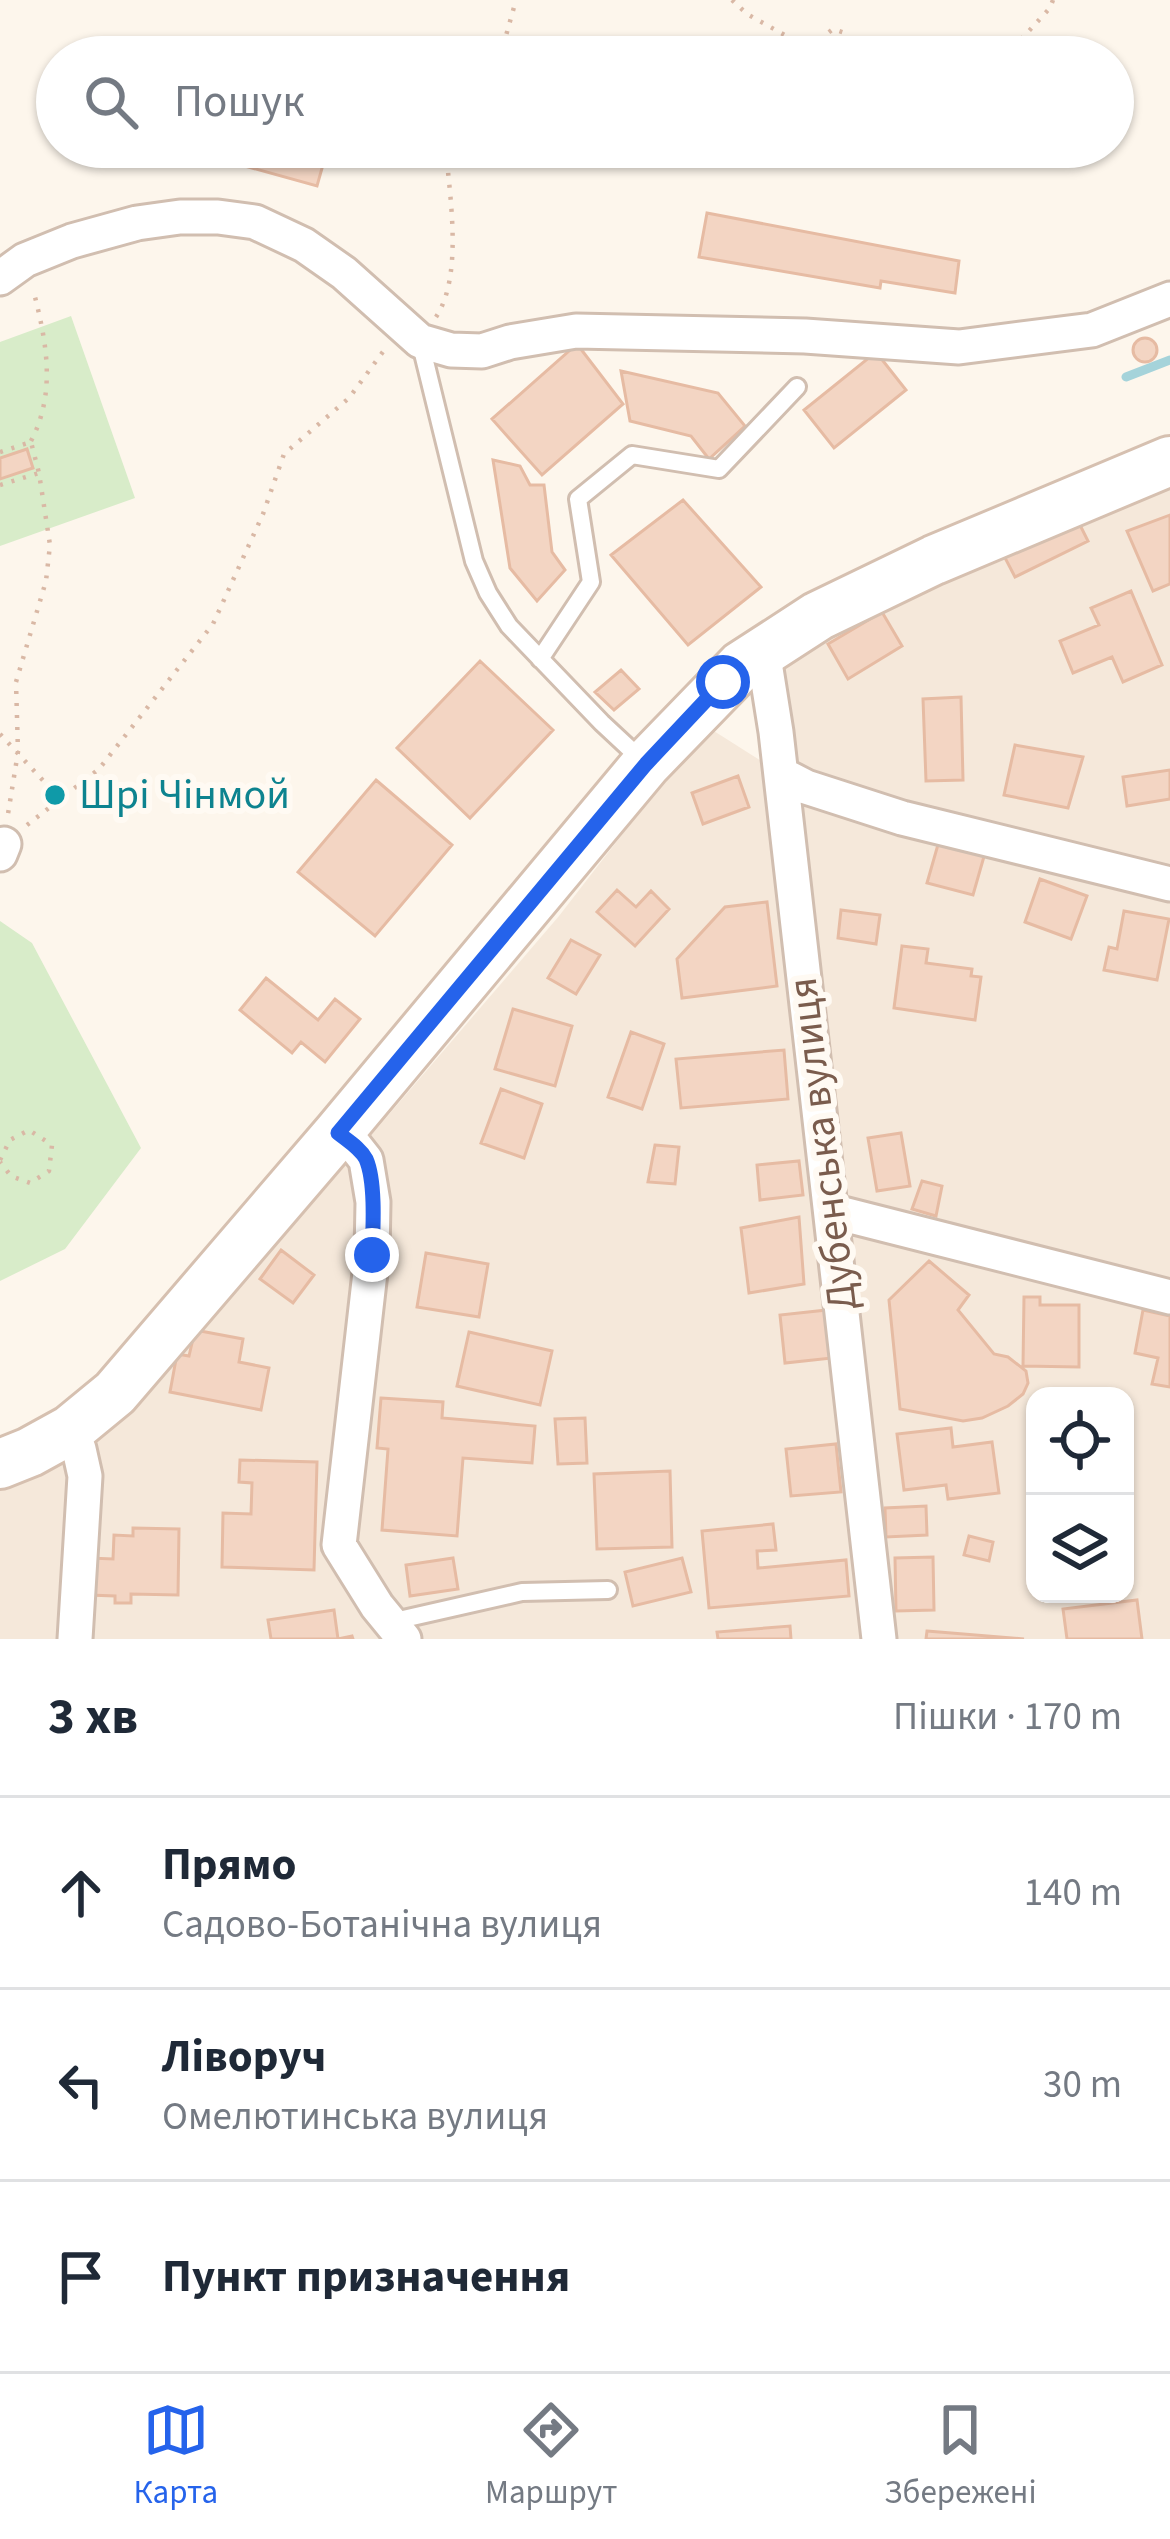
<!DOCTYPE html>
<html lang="uk">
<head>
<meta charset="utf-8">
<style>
  body { margin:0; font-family:"Source Sans 3",sans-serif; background:#f2f2f3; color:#1f2937 }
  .controls { position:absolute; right:36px; bottom:36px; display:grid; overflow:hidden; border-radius:24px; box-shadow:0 3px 9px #0004 }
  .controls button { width:108px; height:108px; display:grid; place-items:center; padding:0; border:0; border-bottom:3px solid #e0e1e3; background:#fff; color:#1f2937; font:60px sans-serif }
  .stop { position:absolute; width:36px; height:36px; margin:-27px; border:9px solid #2563eb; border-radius:50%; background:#fff }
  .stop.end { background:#2563eb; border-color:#fff; box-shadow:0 3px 12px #0008 }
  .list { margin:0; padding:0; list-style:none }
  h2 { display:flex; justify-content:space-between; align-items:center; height:156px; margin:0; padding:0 48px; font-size:51px }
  h2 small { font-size:39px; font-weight:400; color:#747a83 }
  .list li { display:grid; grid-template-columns:78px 1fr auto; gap:36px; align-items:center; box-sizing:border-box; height:192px; padding:0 48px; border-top:3px solid #e0e1e3 }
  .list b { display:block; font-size:45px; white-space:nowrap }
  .list p { margin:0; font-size:39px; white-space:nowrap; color:#747a83 }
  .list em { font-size:39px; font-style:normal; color:#747a83 }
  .icon { flex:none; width:66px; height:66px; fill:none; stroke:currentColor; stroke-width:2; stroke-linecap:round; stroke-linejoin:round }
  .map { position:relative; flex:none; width:1170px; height:1639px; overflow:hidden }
  .search { position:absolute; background:#fff; box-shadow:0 3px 9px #0004; left:36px; right:36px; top:36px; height:132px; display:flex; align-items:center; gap:30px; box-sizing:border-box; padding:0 42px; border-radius:66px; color:#747a83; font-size:45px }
  .sheet { height:732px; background:#fff }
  nav { display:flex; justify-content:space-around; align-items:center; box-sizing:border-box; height:168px; border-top:3px solid #e0e1e3; background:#fff; font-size:33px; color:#747a83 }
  nav a { display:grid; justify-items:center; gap:6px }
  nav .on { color:#2563eb }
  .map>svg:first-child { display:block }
  .residential { fill:#f5e8da; fill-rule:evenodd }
  .green { fill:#d8ecc9 }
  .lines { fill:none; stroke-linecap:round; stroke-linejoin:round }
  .stream { stroke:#a5d3da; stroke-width:9 }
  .building { fill:#f3d5c3; stroke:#e6bba3; stroke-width:3 }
  .lane-casing { stroke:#d1beb0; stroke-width:22 }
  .street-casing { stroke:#d1beb0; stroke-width:39 }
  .secondary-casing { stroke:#d6c0b0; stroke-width:54 }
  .path { stroke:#d9b8a5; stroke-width:4.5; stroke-dasharray:3 9; stroke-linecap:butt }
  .lane { stroke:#fff; stroke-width:16 }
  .street { stroke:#fff; stroke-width:33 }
  .secondary { stroke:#fff; stroke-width:48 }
  .route { stroke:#2563eb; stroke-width:15 }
  .culture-dot { fill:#0f9aa8; stroke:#fffaf3; stroke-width:4.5 }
  .labels { text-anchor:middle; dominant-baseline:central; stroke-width:12; stroke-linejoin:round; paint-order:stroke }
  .culture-label { font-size:42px; fill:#0d838f; stroke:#fffaf3; text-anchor:start }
  .street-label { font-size:42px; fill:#7a5c4d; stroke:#fffaf3 }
</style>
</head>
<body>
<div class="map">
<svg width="1170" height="1639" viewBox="0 0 1170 1639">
  <rect width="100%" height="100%" fill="#fdf6ec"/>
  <path class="residential" d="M1170,480V1639H0V1481L104,1422L337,1175L559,916L706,726L780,773L776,732L785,654L884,598ZM1035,1396H1125V1594H1035Z"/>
  <path class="green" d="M71,316L135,498L0,546V342Z
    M0,921L32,943L141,1148L65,1249L0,1281Z"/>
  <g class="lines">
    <path class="stream" d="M1126,377L1170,360"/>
  </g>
  <path class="building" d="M219,147H328L317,186L216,158Z
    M707,213L959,261L955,293L881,281L880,288L699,257Z
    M1133 350a12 12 0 1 1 24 0a12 12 0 1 1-24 0Z
    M577,344L623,404L542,475L492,419Z
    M876,352L906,390L834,448L804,410Z
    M621,371L718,393L745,426L709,459L691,436L630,421Z
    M27,449L33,468L0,479V458Z
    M493,460L520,466L530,485H544L552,552L565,570L537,601L510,568Z
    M683,500L761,587L688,645L611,555Z
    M1170,515V584L1153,591L1127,531Z
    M1076,517L1088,541L1015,577L1003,554Z
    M1131,591L1162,665L1123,682L1112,657L1073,673L1060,641L1099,625L1091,608Z
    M882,612L902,646L848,679L828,644Z
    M480,661L553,730L470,818L397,748Z
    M621,670L639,689L614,710L595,692Z
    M961,697L963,780L926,781L923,699Z
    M1015,745L1083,757L1068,808L1004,795Z
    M1170,770V799L1127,806L1123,777Z
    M738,776L749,807L703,824L692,793Z
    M376,780L452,845L375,936L298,872Z
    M939,841L985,853L973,895L927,883Z
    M1040,879L1087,896L1071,939L1025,922Z
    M617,890L636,907L651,891L669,909L635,946L597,912Z
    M767,902L777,986L682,998L677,959L725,907Z
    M841,910L880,915L876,944L838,938Z
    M1124,911L1169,919L1157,980L1104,970L1109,947L1117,949Z
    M571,940L600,955L576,994L548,978Z
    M902,946L928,949L926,963L972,969L971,976L981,977L975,1020L894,1008Z
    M266,978L318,1020L335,999L360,1019L325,1062L301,1042L292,1053L240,1010Z
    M513,1009L572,1026L555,1086L495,1069Z
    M631,1032L664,1044L642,1109L608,1097Z
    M784,1050L788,1099L681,1108L676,1059Z
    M501,1089L542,1104L524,1158L481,1143Z
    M901,1133L910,1186L877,1191L868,1138Z
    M655,1145L679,1147L675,1184L648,1182Z
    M799,1161L803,1195L760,1200L757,1165Z
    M922,1181L942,1186L936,1216L912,1209Z
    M799,1217L804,1284L749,1293L741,1228Z
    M281,1250L314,1275L293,1303L260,1279Z
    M426,1253L488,1264L479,1317L417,1307Z
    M929,1261L969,1295L958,1310L994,1354L1008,1357L1026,1371L1028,1383L1023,1394L1008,1406L982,1418L963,1421L900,1409L889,1300Z
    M1024,1297H1040V1305H1079V1367L1023,1366Z
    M827,1310L832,1358L785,1363L780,1315Z
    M1143,1310L1170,1316V1387L1152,1384L1158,1358L1135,1353Z
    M195,1330L243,1339L239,1362L269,1368L261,1410L170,1392L177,1354L189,1356Z
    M469,1332L552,1351L540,1405L457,1386Z
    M381,1398L443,1402L442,1418L535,1426L532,1463L463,1458L457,1536L382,1530L388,1449L377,1448Z
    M585,1418L587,1463L558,1464L555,1419Z
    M951,1428L953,1447L992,1442L999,1493L948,1499L946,1485L904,1490L897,1434Z
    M836,1444L841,1492L791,1496L786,1449Z
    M240,1460L317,1462L314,1570L222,1567L223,1513L251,1514L252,1483L239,1482Z
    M1129,1463L1131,1508H1125V1464Z
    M670,1471L672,1547L597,1549L594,1474Z
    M926,1506L927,1535L886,1537L885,1508Z
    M773,1524L776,1550L757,1551L758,1568L846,1560L849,1596L709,1608L702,1531Z
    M133,1528L179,1529L178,1595L131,1594V1603H115V1596L89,1595L90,1558L113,1559L114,1535L133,1536Z
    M969,1536L993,1542L989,1561L964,1555Z
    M933,1557L934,1610L896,1611L895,1558Z
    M453,1558L458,1589L410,1596L406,1565Z
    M682,1558L691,1592L633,1606L625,1572Z
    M1137,1600L1142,1639H1067L1063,1609Z
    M334,1610L338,1639L352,1636L353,1639H271L268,1620Z
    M790,1626L791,1639H718L717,1632Z
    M927,1631L1024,1639H926Z"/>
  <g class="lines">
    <defs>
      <path id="lane" d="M420,341L474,561L488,593L509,626L602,723L645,763
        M540,659L591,582L578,499L632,455L719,469L797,387
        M390,1622L522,1592L608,1590"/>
      <path id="street" d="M0,278L25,260L72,241L137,223L180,217H218L255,222L304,245L344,273L420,341L451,350L482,351L510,342L576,331L805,336L959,347L1092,330L1170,299
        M763,650L776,732L879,1639
        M781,774L806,787L902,818L1170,884
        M0,854L4,844
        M338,1133L355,1146L366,1160L373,1202L372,1255L339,1545L377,1606L404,1639
        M831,1211L1170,1297
        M70,1430L79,1449L85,1476L75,1639"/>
      <path id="secondary" d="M0,1464L30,1452L70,1430L115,1393L338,1133L646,764L741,666L818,616L934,560L1170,461"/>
    </defs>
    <use href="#lane" class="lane-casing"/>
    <use href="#street" class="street-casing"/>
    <use href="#secondary" class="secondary-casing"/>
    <path class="path" d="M732,0L747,14L824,57
      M810,47L833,29L845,33
      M500,57L516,0
      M1005,57L1050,8L1053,0
      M436,317C463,276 450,198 446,151L448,147
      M31,441C57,391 46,340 33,289
      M0,452L31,442L39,473L50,545L46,581L16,682L18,752L8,814
      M0,485L39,473
      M0,734L49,787
      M27,825L99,769L213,624L263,514L284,454L349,398L385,349
      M0,1160L10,1140L29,1130L52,1145L49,1171L30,1183L11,1176L0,1162"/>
    <use href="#lane" class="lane"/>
    <use href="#street" class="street"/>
    <use href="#secondary" class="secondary"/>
  </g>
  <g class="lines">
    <path class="route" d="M372,1255C373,1230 376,1182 366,1159C360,1148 348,1141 338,1133L646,764L723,682"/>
  </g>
  <circle class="culture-dot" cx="55" cy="795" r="12"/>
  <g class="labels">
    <g class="culture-label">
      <text x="79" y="795">Шрі Чінмой</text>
    </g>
    <g class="street-label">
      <text transform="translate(823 1144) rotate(-97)">Дубенська вулиця</text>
    </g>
  </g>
</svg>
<div class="controls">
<button><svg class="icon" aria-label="locate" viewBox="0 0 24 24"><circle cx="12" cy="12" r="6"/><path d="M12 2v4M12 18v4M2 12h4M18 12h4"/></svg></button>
<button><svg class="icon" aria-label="layers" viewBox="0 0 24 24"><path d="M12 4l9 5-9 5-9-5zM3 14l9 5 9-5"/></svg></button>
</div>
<div class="stop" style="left:723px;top:682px"></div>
<div class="stop end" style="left:372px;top:1255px"></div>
<div class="search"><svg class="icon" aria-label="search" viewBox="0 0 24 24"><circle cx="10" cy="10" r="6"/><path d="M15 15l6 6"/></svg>Пошук</div>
</div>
<section class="sheet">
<h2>3 хв<small>Пішки · 170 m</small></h2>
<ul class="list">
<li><svg class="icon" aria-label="ahead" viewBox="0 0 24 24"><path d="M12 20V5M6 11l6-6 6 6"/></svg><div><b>Прямо</b><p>Садово-Ботанічна вулиця</p></div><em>140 m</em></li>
<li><svg class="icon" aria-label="left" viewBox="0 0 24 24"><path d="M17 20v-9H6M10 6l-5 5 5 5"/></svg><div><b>Ліворуч</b><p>Омелютинська вулиця</p></div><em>30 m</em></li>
<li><svg class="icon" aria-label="arrive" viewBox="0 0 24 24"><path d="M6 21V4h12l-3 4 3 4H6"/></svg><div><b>Пункт призначення</b></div></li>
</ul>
</section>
<nav>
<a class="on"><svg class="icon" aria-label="map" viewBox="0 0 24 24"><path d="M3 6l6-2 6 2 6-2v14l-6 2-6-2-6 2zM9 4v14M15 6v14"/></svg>Карта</a>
<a><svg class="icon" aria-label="directions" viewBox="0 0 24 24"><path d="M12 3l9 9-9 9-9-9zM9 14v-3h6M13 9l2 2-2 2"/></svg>Маршрут</a>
<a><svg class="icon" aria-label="saved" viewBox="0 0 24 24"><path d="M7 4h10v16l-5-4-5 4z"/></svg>Збережені</a>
</nav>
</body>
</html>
